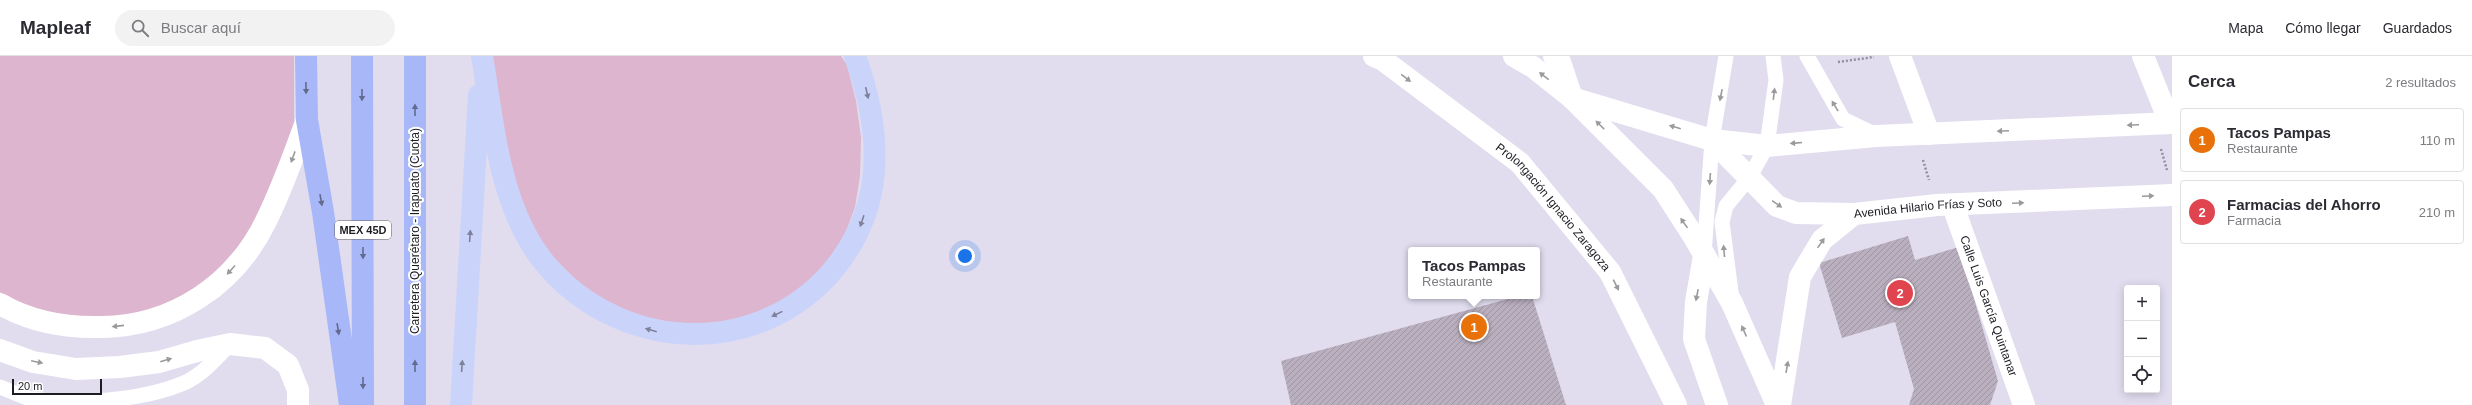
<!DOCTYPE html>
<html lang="es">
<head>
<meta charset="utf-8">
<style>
  body { margin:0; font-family:Helvetica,sans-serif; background:#f2f2f3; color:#2b2b33 }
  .controls { position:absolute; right:12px; bottom:12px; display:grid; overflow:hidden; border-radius:4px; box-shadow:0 2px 10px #0003 }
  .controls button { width:36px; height:36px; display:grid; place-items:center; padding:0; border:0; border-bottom:1px solid #e1e1e2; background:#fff; color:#2b2b33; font:20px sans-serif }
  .scale { position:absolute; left:12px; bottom:10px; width:90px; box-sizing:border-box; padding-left:4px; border:2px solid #1e1c23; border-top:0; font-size:11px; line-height:14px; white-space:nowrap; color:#1e1c23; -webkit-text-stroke:3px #fff; paint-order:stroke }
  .you { position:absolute; left:965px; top:200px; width:14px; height:14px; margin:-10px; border:3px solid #fff; border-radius:50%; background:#1a73e8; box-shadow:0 0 0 6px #1a73e833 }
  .badge { display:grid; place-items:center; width:26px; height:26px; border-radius:50%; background:#ab4a05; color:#fff; font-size:13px; font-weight:700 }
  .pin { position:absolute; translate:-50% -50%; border:2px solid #fff; box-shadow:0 1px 4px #0006 }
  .popup { position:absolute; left:1408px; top:191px; width:132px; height:52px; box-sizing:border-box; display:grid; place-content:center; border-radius:4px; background:#fff; filter:drop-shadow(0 1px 3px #0005); font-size:13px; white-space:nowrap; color:#7c7c81 }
  .popup b { font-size:15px; color:#2b2b33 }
  .popup::after { content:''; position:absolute; left:50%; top:100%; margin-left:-8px; border:8px solid transparent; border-top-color:#fff }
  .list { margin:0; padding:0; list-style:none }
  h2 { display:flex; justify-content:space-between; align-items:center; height:52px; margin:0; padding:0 16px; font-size:17px }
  h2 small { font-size:13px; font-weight:400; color:#7c7c81 }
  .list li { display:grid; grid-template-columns:26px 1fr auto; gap:12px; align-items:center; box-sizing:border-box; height:64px; margin:0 8px 8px; padding:0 8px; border:1px solid #e1e1e2; border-radius:4px }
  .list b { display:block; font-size:15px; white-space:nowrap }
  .list p { margin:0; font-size:13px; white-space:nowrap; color:#7c7c81 }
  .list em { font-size:13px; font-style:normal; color:#7c7c81 }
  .icon { flex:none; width:22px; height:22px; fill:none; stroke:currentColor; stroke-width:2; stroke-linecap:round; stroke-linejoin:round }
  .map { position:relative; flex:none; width:2172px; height:349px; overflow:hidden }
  header { display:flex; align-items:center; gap:24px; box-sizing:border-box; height:56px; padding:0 20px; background:#fff; border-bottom:1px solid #e1e1e2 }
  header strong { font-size:19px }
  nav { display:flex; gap:22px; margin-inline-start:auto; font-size:14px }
  .search { width:280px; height:36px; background:#f2f2f3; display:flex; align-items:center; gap:10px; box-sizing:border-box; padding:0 14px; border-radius:22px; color:#7c7c81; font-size:15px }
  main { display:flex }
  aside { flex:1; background:#fff }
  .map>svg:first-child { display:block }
  .green { fill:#ddb5ce }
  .building { fill:url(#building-hatch) }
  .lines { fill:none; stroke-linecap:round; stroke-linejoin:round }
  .path { stroke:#928f9c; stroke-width:2.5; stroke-dasharray:2 2; stroke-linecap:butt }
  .service { stroke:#fff; stroke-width:15 }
  .minor { stroke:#fff; stroke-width:22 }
  .tertiary { stroke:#fff; stroke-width:22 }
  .secondary { stroke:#fff; stroke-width:22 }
  .primary { stroke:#cad4fb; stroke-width:22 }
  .motorway { stroke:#a7b7f8; stroke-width:22 }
  .oneway { fill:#9a999c }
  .oneway2 { fill:#626a8e }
  .oneway3 { fill:#7d819a }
  .labels { text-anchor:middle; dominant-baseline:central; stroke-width:4; stroke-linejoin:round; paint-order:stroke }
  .shield { fill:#fff; stroke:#626065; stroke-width:1 }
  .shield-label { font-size:11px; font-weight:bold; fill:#1e1c23 }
  .street-label { font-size:12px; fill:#1e1c23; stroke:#fff }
</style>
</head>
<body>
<header>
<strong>Mapleaf</strong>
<div class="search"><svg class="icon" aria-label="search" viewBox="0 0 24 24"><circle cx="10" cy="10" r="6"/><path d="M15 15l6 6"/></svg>Buscar aquí</div>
<nav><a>Mapa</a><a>Cómo llegar</a><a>Guardados</a></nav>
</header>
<main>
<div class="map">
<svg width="2172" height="349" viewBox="0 0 2172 349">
  <defs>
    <pattern id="building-hatch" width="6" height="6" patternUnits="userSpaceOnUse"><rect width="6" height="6" fill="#baafbe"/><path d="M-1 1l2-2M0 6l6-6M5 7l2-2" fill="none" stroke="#9f96a3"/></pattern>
  </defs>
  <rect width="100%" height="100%" fill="#e1ddef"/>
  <path class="green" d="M0,0H294V66L270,135L248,180L209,223L193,235L145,257L104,263L48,257L15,246L0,236Z
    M492,0H841L847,9L856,45L861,81L860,120L855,151L839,195L812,225L761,257L702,271L638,262L593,241L523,171L503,76Z"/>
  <path class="building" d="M1908,180L1915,204L1959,191L1998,325L1990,349H1909L1914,333L1895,266L1842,282L1819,207Z
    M1519,240H1532L1566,349H1291L1281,305Z"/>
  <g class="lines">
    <path class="path" d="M1838,6L1874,1
      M2161,93L2167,114
      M1923,104L1929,124"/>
    <path class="service" d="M1807,0L1843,63L1876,79
      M1704,199L1712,84L1726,0
      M1731,236L1722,166L1726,150L1749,122L1767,90L1776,24L1773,0
      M0,331C10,335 21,340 31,343C77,349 141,345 184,327C202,319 217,302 230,288"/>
    <g class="minor">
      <path d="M1554,0L1560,6L1572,42"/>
      <path d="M1900,0L1929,78"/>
      <path d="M2143,0L2170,67"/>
      <path id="s1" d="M1953,150L2024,349"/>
    </g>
    <g class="tertiary">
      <path d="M1572,42L1712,84L1767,90L1876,80L2172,67"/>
      <path id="s2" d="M1712,84L1777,150L1796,157L1854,158L1937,149L2172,139"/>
      <path d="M0,294L33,306L76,313L120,311L159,306L197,295L230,288L265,292L288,309L298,334V349"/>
    </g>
    <g class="secondary">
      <path id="s3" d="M1374,0L1383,4L1520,107L1610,216L1676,349"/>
      <path d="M1514,0L1533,11L1572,42L1663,133L1694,181L1732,247L1777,349"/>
      <path d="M1704,200L1696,246L1694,283L1717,349"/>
      <path d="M0,248C31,266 67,272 102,271C173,270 235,229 266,165C282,133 294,98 307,64"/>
      <path d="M1780,349L1800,221L1822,184L1854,158"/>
    </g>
    <path class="primary" d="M482,0C492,59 497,124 525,177C545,216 579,245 618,262C720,306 836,256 868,149C882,100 872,47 855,0
      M461,349L479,39"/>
    <path class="motorway" d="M306,0L307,64L323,156L350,349
      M362,0L363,349
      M415,0V349"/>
  </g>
  <defs><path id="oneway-solid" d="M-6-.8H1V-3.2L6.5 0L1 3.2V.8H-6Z"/></defs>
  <g class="oneway">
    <use href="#oneway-solid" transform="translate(1544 20) rotate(-142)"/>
    <use href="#oneway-solid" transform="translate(1406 22) rotate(37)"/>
    <use href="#oneway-solid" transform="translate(1774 38) rotate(-83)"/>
    <use href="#oneway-solid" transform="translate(1721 39) rotate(101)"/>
    <use href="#oneway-solid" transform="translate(1835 50) rotate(-121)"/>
    <use href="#oneway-solid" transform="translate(1600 69) rotate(-135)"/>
    <use href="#oneway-solid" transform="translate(2133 69) rotate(177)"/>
    <use href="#oneway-solid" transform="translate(1675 71) rotate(-164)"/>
    <use href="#oneway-solid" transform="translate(2003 75) rotate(177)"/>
    <use href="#oneway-solid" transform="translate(1796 87) rotate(175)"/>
    <use href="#oneway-solid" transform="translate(293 101) rotate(110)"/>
    <use href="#oneway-solid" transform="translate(1710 123) rotate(94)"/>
    <use href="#oneway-solid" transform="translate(2148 140) rotate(-3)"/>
    <use href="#oneway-solid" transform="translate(2018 147) rotate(-3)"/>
    <use href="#oneway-solid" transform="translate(1777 148) rotate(35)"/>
    <use href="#oneway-solid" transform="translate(1684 167) rotate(-125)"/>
    <use href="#oneway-solid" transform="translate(1821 187) rotate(-55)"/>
    <use href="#oneway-solid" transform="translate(1724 195) rotate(-95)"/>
    <use href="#oneway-solid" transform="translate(231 214) rotate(132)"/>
    <use href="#oneway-solid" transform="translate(1616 229) rotate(63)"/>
    <use href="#oneway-solid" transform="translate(1697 239) rotate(101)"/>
    <use href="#oneway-solid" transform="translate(118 270) rotate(174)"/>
    <use href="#oneway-solid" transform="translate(1744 275) rotate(-114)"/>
    <use href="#oneway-solid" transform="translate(166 304) rotate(-16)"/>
    <use href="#oneway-solid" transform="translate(37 306) rotate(12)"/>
    <use href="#oneway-solid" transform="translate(1787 311) rotate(-80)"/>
  </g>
  <g class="oneway2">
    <use href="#oneway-solid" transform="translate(306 32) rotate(89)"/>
    <use href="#oneway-solid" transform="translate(362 39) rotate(90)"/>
    <use href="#oneway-solid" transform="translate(415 54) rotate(-90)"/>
    <use href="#oneway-solid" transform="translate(321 144) rotate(80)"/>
    <use href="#oneway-solid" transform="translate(363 197) rotate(90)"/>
    <use href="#oneway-solid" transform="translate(338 273) rotate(81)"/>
    <use href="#oneway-solid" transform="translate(415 310) rotate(-90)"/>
    <use href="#oneway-solid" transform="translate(363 327) rotate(90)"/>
  </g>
  <g class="oneway3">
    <use href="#oneway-solid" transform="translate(867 37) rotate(77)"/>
    <use href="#oneway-solid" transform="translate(862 165) rotate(109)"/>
    <use href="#oneway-solid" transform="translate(470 180) rotate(-86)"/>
    <use href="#oneway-solid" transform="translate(777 258) rotate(154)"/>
    <use href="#oneway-solid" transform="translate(651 274) rotate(-164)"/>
    <use href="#oneway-solid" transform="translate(462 310) rotate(-86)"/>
  </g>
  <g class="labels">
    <rect class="shield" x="335" y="165" width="56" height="18" rx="3"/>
    <g class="shield-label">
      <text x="363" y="174">MEX 45D</text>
    </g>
    <g class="street-label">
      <text stroke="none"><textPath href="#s3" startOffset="236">Prolongación Ignacio Zaragoza</textPath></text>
      <text stroke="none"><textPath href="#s2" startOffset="245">Avenida Hilario Frías y Soto</textPath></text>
      <text transform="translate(415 175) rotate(-90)">Carretera Querétaro - Irapuato (Cuota)</text>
      <text stroke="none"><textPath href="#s1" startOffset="106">Calle Luis García Quintanar</textPath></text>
    </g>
  </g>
</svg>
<div class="controls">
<button>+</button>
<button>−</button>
<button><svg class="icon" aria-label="locate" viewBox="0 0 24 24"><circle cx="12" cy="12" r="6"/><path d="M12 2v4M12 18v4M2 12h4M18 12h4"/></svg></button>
</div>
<div class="scale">20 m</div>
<div class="you"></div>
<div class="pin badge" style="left:1474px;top:271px;background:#e8710a">1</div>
<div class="popup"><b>Tacos Pampas</b>Restaurante</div>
<div class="pin badge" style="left:1900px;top:237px;background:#e0444e">2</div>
</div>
<aside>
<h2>Cerca<small>2 resultados</small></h2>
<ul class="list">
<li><span class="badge" style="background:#e8710a">1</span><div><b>Tacos Pampas</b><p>Restaurante</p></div><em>110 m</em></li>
<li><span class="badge" style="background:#e0444e">2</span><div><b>Farmacias del Ahorro</b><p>Farmacia</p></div><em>210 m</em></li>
</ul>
</aside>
</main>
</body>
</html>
